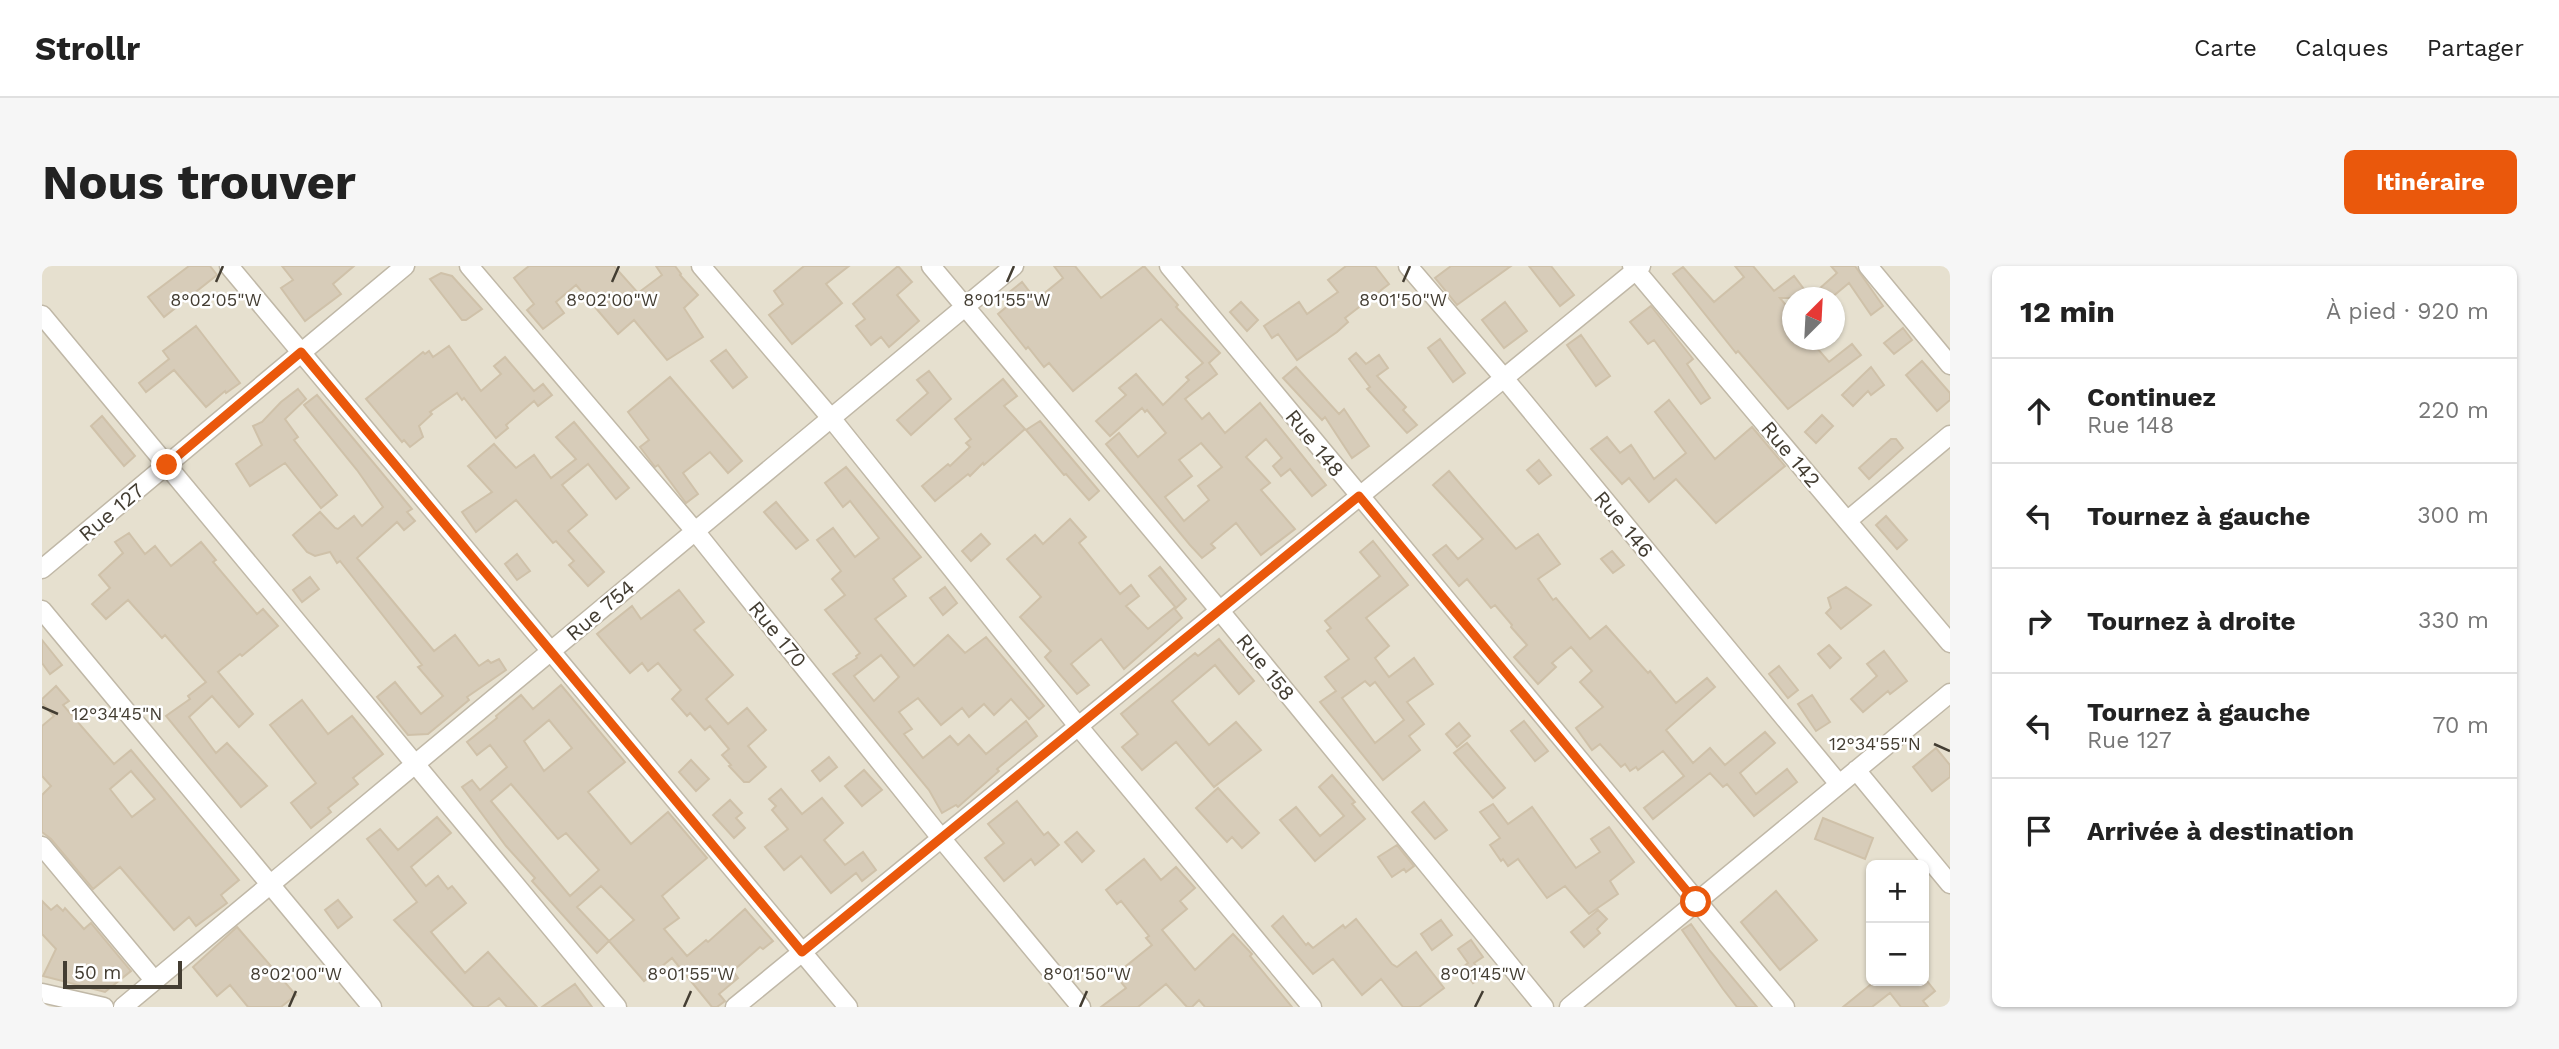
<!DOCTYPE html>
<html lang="fr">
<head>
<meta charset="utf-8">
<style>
  body { margin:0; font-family:"Work Sans",sans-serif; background:#f6f6f6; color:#222 }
  .controls { position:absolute; right:21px; bottom:21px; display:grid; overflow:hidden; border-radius:10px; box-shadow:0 2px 5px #0004 }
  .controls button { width:63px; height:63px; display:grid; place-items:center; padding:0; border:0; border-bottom:2px solid #e0e0e0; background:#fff; color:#222; font:35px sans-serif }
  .compass { position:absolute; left:1740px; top:21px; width:63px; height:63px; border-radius:50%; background:#fff; box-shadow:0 2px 5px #0004; rotate:24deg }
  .scale { position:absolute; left:21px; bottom:18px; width:119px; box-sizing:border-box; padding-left:7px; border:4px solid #433d32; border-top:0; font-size:19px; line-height:24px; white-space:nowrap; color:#433d32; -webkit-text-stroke:5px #fff; paint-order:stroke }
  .stop { position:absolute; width:21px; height:21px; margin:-16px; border:5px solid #ea580c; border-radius:50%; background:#fff }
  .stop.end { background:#ea580c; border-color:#fff; box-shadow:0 2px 7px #0008 }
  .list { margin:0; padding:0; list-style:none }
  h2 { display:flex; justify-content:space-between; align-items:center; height:91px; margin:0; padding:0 28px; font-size:30px }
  h2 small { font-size:23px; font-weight:400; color:#767676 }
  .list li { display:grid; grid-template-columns:46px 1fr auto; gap:21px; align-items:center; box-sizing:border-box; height:105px; padding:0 28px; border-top:2px solid #e0e0e0 }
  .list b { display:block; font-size:26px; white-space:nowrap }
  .list p { margin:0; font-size:23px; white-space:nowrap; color:#767676 }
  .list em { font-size:23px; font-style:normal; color:#767676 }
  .icon { flex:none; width:38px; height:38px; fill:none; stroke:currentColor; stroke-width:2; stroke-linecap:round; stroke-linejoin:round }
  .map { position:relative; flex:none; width:1908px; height:741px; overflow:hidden; border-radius:10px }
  header { display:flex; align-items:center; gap:42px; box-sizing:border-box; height:98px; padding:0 35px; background:#fff; border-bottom:2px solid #e0e0e0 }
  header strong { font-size:33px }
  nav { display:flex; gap:38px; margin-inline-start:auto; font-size:24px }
  .intro { display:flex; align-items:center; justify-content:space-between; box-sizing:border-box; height:168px; padding:0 42px }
  h1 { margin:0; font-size:49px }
  .button { padding:18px 32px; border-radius:10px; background:#ea580c; color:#fff; font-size:24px; font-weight:700 }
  main { display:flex; gap:42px; padding:0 42px }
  aside { flex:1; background:#fff; border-radius:10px; box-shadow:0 2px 5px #0004 }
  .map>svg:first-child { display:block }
  .residential { fill:#e6e0cf; fill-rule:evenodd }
  .building { fill:#d7ccb9; stroke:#cfc1a9; stroke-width:2; fill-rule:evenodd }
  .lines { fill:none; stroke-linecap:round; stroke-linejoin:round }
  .minor-casing { stroke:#c0b8a7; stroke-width:21 }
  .minor { stroke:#fff; stroke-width:18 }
  .route { stroke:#ea580c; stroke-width:9 }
  .ticks { fill:none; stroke:#433d32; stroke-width:2.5 }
  .labels { text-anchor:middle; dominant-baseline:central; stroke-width:5; stroke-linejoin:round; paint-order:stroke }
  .street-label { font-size:21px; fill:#433d32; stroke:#fff }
  .ticks-label { font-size:18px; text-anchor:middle; fill:#433d32; stroke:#fff; stroke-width:5; stroke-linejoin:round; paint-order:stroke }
</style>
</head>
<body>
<header>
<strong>Strollr</strong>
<nav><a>Carte</a><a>Calques</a><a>Partager</a></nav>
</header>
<div class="intro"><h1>Nous trouver</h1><a class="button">Itinéraire</a></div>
<main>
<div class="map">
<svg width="1908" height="741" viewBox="0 0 1908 741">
  <rect width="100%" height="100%" fill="#f2ede1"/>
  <path class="residential" d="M0,0H1908V741H0ZM1750,32H1792V74H1750ZM1829,599H1882V715H1829Z"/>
  <path class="building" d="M147,0H168L175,9L122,51L106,31Z
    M240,0H312L291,18L299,28L263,55L239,22L251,14Z
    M487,0H572L596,27L620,9L614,0H633L639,8L638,9L656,29L642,42L661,71L625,94L592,54L576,68L534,19L514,36L522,47L501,63L485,44L492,38L472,12Z
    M762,0H807L784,18L800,37L750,78L727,49L741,38L732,25Z
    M856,0L870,16L855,29L877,55L847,81L839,71L829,79L814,60L823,53L811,38Z
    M1012,0H1033L1059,32L1102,0L1136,39L1134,41L1178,87L1167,97L1175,108L1143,133L1160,153L1167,147L1183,167L1218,137L1284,219L1270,230L1248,203L1239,210L1231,200L1240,192L1224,173L1204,191L1228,217L1219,224L1253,263L1219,289L1194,257L1169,278L1173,282L1160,292L1148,279L1064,178L1077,167L1096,191L1124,167L1105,144L1103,146L1100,142L1068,170L1054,155L1084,129L1077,122L1094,108L1121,139L1147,114L1144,111L1161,97L1119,53L1031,125L1007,97L1002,101L986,81L984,83L956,48L968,38L961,31L980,16L994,34L1021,12ZM1159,177L1180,201L1156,220L1167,234L1142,255L1123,231L1150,210L1137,194Z
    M1304,0H1333L1347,18L1303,52L1306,56L1295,66L1255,94L1236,68L1230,72L1222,60L1257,36L1265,48L1296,26L1286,14Z
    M1409,0H1469L1415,39L1393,12Z
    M1487,0H1509L1532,29L1518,40Z
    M1693,0H1711L1732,25L1752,10L1768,31L1795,7L1789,0H1813L1841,40L1829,49L1807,17L1789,32H1738L1747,43L1744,45L1751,53V74H1768L1787,96L1810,78L1819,89L1746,143L1696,85L1694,87L1631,8L1641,1L1672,36L1702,11Z
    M399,7L410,10L440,43L424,54H420L388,13Z
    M1199,36L1216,54L1205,65L1188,46Z
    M1463,36L1485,65L1462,82L1440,54Z
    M1609,40L1651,93L1645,98L1668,132L1659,138L1612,74L1606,78L1588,56Z
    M154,60L198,117L184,127L183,125L164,141L132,104L104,126L97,117L127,93L121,85Z
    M1861,62L1870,74L1852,88L1842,77Z
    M1539,69L1568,110L1554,120L1525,79Z
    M1398,73L1423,107L1411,116L1386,82Z
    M407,80L439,125L459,108L452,100L463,91L492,125L501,118L510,129L496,140L492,135L464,159L466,162L454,172L422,132L420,134L415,127L388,146L390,148L377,160L381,171L368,181L362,174L360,176L324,133L381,86L383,88L387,85L391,91Z
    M684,84L705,111L691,122L669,95Z
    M1314,87L1324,98L1337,89L1346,102L1335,110L1364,141L1361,144L1375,159L1365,167L1325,123L1328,121L1307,93Z
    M1880,95L1908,127V134L1895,145L1864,109Z
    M1254,101L1297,148L1302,143L1327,180L1310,192L1283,151L1280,154L1241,112Z
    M1829,101L1842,119L1829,129L1826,125L1811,140L1800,129Z
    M887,105L909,133L869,169L855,154L886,127L875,114Z
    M628,111L700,195L686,207L668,186L641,207L656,228L644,237L616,199L613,201L598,181L607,174L586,146Z
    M961,113L975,130L962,140L983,163L942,199L941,197L928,210L926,208L893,235L880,220L906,198L908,200L928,181L924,177L929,173L913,153Z
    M256,123L264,133L243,153L256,171L252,174L295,229L279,242L243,197L208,220L194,198L220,179L211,160L220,156L239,136Z
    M275,129L370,243L365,246L373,255L362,264L355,256L315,292L392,385L413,369L437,400L446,394L449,397L457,393L464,404L425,431L427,434L386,468L366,469L335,431L353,416L379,448L401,430L376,401L380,399L298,295L295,297L288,286L273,290L265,286L251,269L278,246L293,262L296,263L312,250L320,260L341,241L315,204L262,139Z
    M1627,134L1673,193L1710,161L1743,200L1674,257L1634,213L1607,236L1587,212L1580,218L1549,183L1565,171L1578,187L1589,179L1612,213L1644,187L1613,146Z
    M1780,149L1791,160L1774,177L1763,166Z
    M60,150L93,190L82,200L49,160Z
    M998,155L1057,225L1047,234L1024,208L1022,209L984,164Z
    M532,156L587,222L574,233L546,198L520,219L545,249L526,265L562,306L546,320L527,299L532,295L514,275L511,277L474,234L434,266L420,246L450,226L426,200L452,178L474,202L492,189L509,212L534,193L514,171Z
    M1849,173H1854L1861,182L1827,213L1817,202Z
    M1497,194L1509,209L1497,218L1485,204Z
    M804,201L879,291L851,313L864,330L833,353L872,400L906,369L923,387L944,371L1002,440L987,453L969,433L952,449L942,438L927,451L920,442L899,459L876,432L857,446L870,463L862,468L881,492L908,470L916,479L927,469L944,488L984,455L995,470L955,503L957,505L916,541L914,539L900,547L887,524L791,408L815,392L814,390L818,387L783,344L803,329L790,313L799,305L775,274L791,262L813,291L837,272L808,235L801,241L783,217ZM839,389L857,411L832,435L812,410Z
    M1407,205L1474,283L1496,268L1518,298L1496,313L1511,334L1514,332L1548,373L1564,360L1606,407L1608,405L1634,437L1665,412L1673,421L1624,464L1651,497L1668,482L1683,499L1723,466L1733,477L1698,507L1714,528L1745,503L1755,516L1712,550L1685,518L1681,521L1668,507L1611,553L1602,542L1642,510L1621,485L1596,504L1594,501L1588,505L1583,498L1579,501L1558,478L1550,484L1534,462L1561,441L1538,416L1550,405L1529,381L1510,397L1514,401L1496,418L1472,391L1485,379L1469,361L1470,359L1453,339L1449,342L1425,313L1417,320L1391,289L1404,279L1416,293L1441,273L1391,219Z
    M734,236L766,274L754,283L722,246Z
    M1844,250L1865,274L1855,283L1834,259Z
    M1028,253L1044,271L1037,277L1078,328L1089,319L1097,330L1084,340L1106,363L1132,342L1140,352L1082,403L1059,373L1029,398L1047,419L1035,428L1003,391L1009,385L978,351L999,331L965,293L993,269L1001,278Z
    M87,267L103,288L113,280L129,300L159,276L174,294L171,296L215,348L221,343L236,360L200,390L198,388L176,406L211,448L197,461L170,430L147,451L174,487L185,477L225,520L199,541L124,450L148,433L146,430L164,416L123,369L120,372L86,334L64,353L50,338L68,322L57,309L81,287L73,276Z
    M939,268L948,278L929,295L920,285Z
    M1331,275L1366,319L1324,352L1347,380L1333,392L1347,411L1372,392L1391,418L1365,436L1382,458L1367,470L1378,484L1341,514L1278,436L1294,425L1283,411L1307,393L1285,365L1289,362L1283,355L1338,310L1318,286ZM1323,415L1328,420L1333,416L1362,454L1333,477L1300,432Z
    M1570,285L1582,299L1571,307L1559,293Z
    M475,288L488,305L475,314L463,298Z
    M1118,301L1144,333L1134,342L1107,310Z
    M268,311L277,323L260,336L251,324Z
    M903,321L915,337L901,349L888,332Z
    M1804,321L1829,339L1799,363L1784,347L1789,342L1786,332Z
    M637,324L662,356L652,364L691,409L664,433L686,458L705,442L724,464L706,480L724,501L707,516H702L687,500L689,499L680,489L687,483L668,460L663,464L648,447L645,450L630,433L639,424L616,397L606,405L600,397L588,407L555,368L590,340L599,353Z
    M1177,373L1212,415L1197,428L1173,399L1130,435L1167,479L1194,456L1219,484L1172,521L1134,476L1100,504L1080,481L1096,468L1079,448L1153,387L1156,390Z
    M0,374L20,399L8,408L0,397Z
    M1787,379L1799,392L1788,402L1776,388Z
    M1842,385L1865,415L1848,428L1846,425L1821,446L1809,433L1835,410L1825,398Z
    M1737,400L1756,424L1746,432L1727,408Z
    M519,419L583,496L546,526L589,578L626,546L665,592L620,630L637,652L622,663L645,690L664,674L666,676L703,643L731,675L721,683L718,681L691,705L696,712L677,728L683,735L675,741H670L630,692L602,715L567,675L555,687L490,615L493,612L464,580L420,521L430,514L438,524L465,501L448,479L435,489L425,476L455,452L454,450L479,429L491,443ZM507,454L530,482L502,505L482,475ZM469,518L516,573L524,567L557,604L528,630L449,535ZM559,620L592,654L567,675L535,641Z
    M14,420L27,435L21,439L72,498L89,484L197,614L179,629L185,637L154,660L147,651L132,664L78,601L51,623L9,573L0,566V529L9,520L0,510V460L12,450L0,437V433ZM89,505L113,533L90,551L68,523Z
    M1770,429L1788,456L1774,465L1756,438Z
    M260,434L286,468L310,450L341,488L311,512L316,518L286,542L289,546L269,562L249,537L274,517L228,459Z
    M1482,455L1506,485L1493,495L1469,465Z
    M1417,457L1428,470L1415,481L1404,468Z
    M1425,477L1463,522L1451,532L1412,487Z
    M1894,482L1908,499V511L1890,525L1871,501Z
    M787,491L795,501L778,515L770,505Z
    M649,494L667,513L654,525L637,506Z
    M822,504L840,524L820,540L803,520Z
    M1290,509L1313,536L1310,538L1323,553L1273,595L1238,554L1254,541L1278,570L1302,550L1277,521Z
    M1176,522L1217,567L1200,582L1190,571L1185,576L1154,542Z
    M739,523L760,548L780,532L801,557L782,574L803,599L821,586L834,604L820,615L814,607L789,627L759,590L742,604L723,581L746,563L730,544L734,540L727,533Z
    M688,534L700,547L694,552L703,562L692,572L671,549Z
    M975,535L1002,569L1006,566L1017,579L993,599L989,593L962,615L943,592L962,577L946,558Z
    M1382,536L1405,564L1393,573L1370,546Z
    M1451,538L1466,558L1490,541L1534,602L1558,586L1549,573L1567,561L1592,596L1568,615L1576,628L1547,648L1523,620L1505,632L1476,593L1466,600L1461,593L1459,595L1448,579L1458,572L1438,546Z
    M395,551L409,567L369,601L384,620L396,610L406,623L410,620L424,637L389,666L423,707L446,686L495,741H465L457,732L445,741H432L352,654L375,636L325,573L338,563L356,584Z
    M1781,552L1831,572L1823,593L1773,573Z
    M1035,566L1052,585L1040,596L1023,576Z
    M1355,579L1372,600L1364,606L1362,603L1350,611L1336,591Z
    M1102,593L1119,614L1134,601L1153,622L1138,635L1145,643L1120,664L1153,704L1191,668L1210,688L1208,690L1250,741H1163L1157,734L1150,741H1145L1124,718L1096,741H1059L1084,722L1073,709L1110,679L1104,672L1107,670L1079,635L1075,638L1064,624Z
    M1734,625L1775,674L1738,704L1699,656Z
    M296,634L310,651L296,662L283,644Z
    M0,635L9,644L15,639L21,645L23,642L42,663L49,657L89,705L63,726L1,710L14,683L0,668Z
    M1556,644L1565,653L1555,663L1558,667L1542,681L1529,666Z
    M1241,650L1264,679L1266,677L1271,682L1301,659L1303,662L1314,653L1350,698L1355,701L1374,686L1402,722L1377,741H1361L1339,713L1320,729L1291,693L1271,708L1230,660Z
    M1399,654L1410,669L1390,684L1379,668Z
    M1649,658L1668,685L1715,741H1695L1681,723L1640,664Z
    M195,661L254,729L239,741H206L188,719L175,730L151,701Z
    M1429,674L1441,691L1432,697L1441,710L1431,717L1420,702L1426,697L1416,683Z
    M1833,715H1885L1893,725L1881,735L1886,741H1859L1848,727L1830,741H1801Z
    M533,718L550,741H500Z"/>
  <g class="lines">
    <defs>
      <path id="minor" d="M187,0L806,741
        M427,0L653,265L899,572L1039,741
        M659,0L789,152L1036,460L1270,741
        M889,0L1178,345L1502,741
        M1127,0L1743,741
        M1366,0L1462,112L1797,518
        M1590,0L1908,377
        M1826,0L1908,99
        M0,49L575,741
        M1805,255L1908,169
        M0,303L363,0
        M0,344L330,741
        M1814,504L1908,618
        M0,580L112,714
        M0,727L62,741
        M81,741L972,0
        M693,741L1599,0
        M1527,741L1908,427"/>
    </defs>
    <use href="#minor" class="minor-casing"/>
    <use href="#minor" class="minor"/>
  </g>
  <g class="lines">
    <path class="route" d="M125,199L259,86L760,686L1317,230L1654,636"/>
  </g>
  <path class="ticks" d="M174,16L181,0M570,16L577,0M965,16L972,0M1361,16L1368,0M0,441L16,448M1892,478L1908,485M247,741L254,725M642,741L649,725M1038,741L1045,725M1433,741L1441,725"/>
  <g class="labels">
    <g class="street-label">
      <text transform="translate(1273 177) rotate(51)">Rue 148</text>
      <text transform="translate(1749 188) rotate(50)">Rue 142</text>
      <text transform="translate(69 246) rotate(-40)">Rue 127</text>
      <text transform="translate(1582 258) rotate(50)">Rue 146</text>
      <text transform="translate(558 344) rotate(-40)">Rue 754</text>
      <text transform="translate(736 368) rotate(51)">Rue 170</text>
      <text transform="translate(1224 401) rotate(51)">Rue 158</text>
    </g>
  </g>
  <g class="ticks-label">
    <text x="174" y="40">8°02'05"W</text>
    <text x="570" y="40">8°02'00"W</text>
    <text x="965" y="40">8°01'55"W</text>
    <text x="1361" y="40">8°01'50"W</text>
    <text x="75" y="454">12°34'45"N</text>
    <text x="1833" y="484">12°34'55"N</text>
    <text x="254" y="714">8°02'00"W</text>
    <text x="649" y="714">8°01'55"W</text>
    <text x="1045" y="714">8°01'50"W</text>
    <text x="1441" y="714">8°01'45"W</text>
  </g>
</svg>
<div class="controls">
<button>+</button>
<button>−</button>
</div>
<svg class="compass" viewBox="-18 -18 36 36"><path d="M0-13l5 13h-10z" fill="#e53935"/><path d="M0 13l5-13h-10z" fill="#767676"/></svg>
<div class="scale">50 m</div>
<div class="stop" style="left:1654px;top:636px"></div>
<div class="stop end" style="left:125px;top:199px"></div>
</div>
<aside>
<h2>12 min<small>À pied · 920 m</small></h2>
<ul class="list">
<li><svg class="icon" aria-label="ahead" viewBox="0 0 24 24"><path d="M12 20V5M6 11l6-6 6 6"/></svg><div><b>Continuez</b><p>Rue 148</p></div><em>220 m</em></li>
<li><svg class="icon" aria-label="left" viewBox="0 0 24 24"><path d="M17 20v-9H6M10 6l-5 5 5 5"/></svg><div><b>Tournez à gauche</b></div><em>300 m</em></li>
<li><svg class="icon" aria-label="right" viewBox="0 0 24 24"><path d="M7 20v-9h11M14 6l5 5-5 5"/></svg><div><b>Tournez à droite</b></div><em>330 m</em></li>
<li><svg class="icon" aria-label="left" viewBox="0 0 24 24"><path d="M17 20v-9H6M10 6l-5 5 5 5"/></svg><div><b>Tournez à gauche</b><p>Rue 127</p></div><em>70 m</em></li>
<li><svg class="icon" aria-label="arrive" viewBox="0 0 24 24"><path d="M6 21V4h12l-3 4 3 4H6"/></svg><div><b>Arrivée à destination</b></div></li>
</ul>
</aside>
</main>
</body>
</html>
